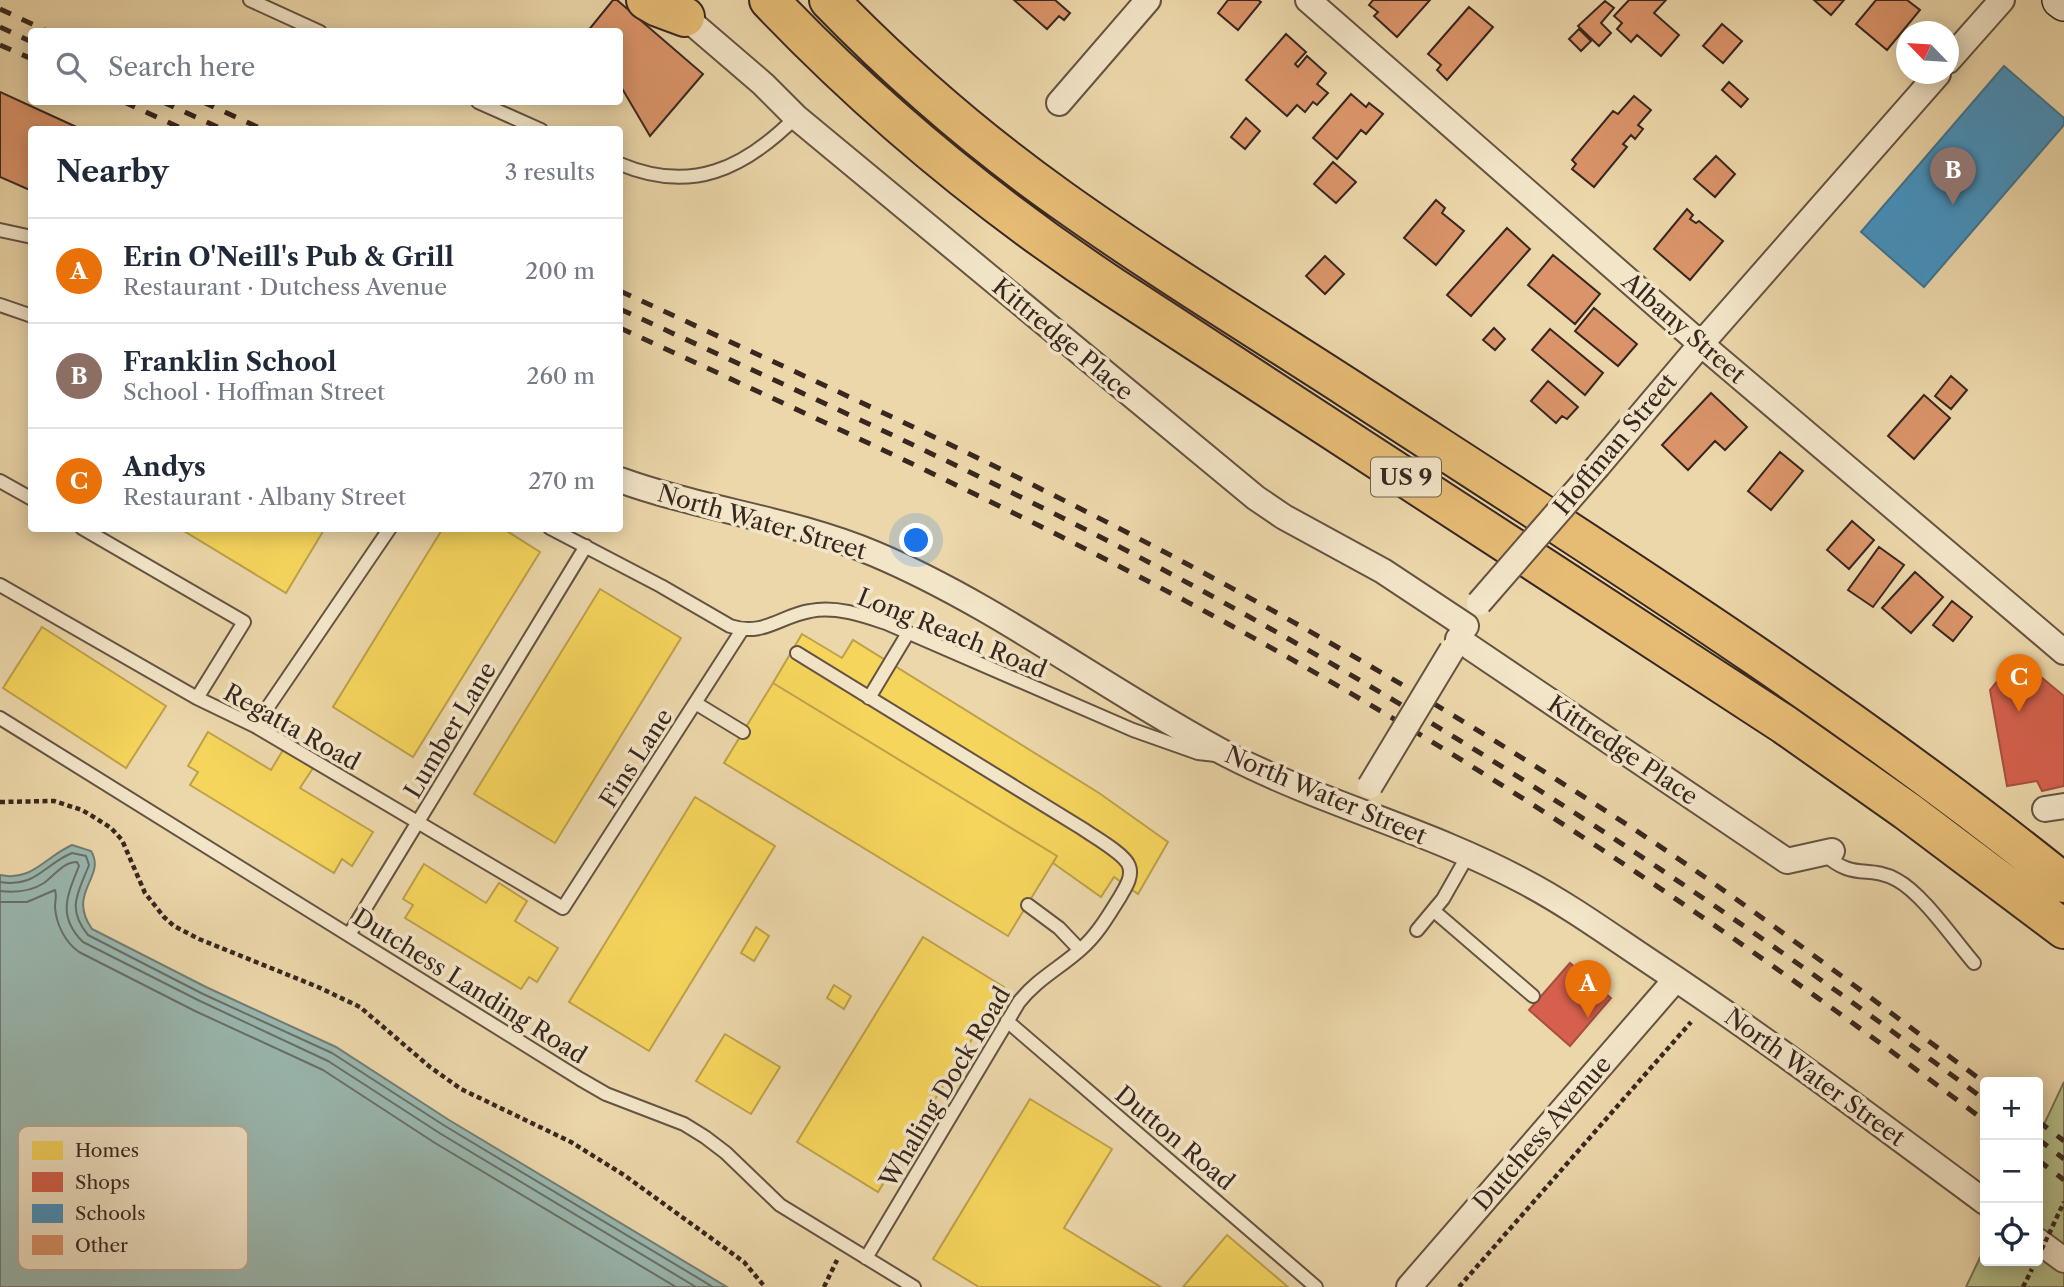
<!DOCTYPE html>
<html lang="en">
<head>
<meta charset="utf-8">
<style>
  body { margin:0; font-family:"Libre Caslon Text",serif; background:#f6f6f7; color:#1f2937 }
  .controls { position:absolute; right:21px; bottom:21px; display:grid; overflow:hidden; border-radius:7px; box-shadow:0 4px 18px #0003 }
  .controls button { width:63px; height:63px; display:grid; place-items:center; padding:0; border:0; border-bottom:2px solid #e0e1e3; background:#fff; color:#1f2937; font:35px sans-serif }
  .compass { position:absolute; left:1896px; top:21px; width:63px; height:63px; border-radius:50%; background:#fff; box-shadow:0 4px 18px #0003; rotate:295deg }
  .you { position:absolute; left:917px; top:541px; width:24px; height:24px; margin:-18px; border:5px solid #fff; border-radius:50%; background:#1a73e8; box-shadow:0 0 0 10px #1a73e833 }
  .badge { display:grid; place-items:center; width:46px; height:46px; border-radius:50%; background:#8f2418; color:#fff; font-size:23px; font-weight:700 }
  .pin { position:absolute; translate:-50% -58px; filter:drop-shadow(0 2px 4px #0008) }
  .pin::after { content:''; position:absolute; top:37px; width:24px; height:21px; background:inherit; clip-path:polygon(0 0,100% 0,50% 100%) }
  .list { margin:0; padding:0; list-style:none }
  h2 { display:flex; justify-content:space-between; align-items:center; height:91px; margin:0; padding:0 28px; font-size:30px }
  h2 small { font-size:23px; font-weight:400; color:#747a83 }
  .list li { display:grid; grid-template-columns:46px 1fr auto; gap:21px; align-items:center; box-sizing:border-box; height:105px; padding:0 28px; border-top:2px solid #e0e1e3 }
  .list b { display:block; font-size:26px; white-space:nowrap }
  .list p { margin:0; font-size:23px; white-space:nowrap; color:#747a83 }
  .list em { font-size:23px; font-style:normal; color:#747a83 }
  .icon { flex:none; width:38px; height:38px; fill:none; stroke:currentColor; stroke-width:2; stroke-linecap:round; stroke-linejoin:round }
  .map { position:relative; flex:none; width:2064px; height:1287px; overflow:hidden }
  .search { position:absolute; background:#fff; box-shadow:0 4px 18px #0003; left:28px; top:28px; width:595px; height:77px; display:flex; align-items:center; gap:18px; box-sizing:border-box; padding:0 24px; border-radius:7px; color:#747a83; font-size:26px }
  .panel { position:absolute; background:#fff; box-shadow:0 4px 18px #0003; left:28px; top:126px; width:595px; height:406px; border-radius:7px }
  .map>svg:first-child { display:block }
  .green { fill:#b5bf8b; stroke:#767356; stroke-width:2 }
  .water { fill:#9ab8b0; stroke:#737e76; stroke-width:2 }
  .homes { fill:#f6d55c; stroke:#bda14a; stroke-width:2 }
  .shops { fill:#d6604d; stroke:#a74f40; stroke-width:2 }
  .schools { fill:#4393c3; stroke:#407392; stroke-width:2 }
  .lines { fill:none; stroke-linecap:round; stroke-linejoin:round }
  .shore { stroke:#697068; stroke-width:2 }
  .building { fill:#db9469; stroke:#382720; stroke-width:2 }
  .lane-casing { stroke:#655342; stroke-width:16 }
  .street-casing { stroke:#655342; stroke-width:28 }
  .secondary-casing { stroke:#382720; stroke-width:38 }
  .highway-casing { stroke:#382720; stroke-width:42 }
  .path { stroke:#382720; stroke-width:4.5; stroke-dasharray:5 3.5; stroke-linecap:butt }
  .lane { stroke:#f3e5c8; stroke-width:12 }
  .street { stroke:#f3e5c8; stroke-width:24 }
  .secondary { stroke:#f3e5c8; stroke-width:35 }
  .highway { stroke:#e6bc75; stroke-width:38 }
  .rail { stroke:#382720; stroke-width:5; stroke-dasharray:12 12; stroke-linecap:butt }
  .street-bridge-casing { stroke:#655342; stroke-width:28; stroke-linecap:butt }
  .path-bridge { stroke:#382720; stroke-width:4.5; stroke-dasharray:5 3.5; stroke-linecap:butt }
  .street-bridge { stroke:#f3e5c8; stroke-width:24 }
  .labels { text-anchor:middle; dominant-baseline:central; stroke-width:7; stroke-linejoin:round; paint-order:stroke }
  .shield { fill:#f3e5c8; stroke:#706052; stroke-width:2 }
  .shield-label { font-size:23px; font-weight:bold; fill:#382720 }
  .street-label { font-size:24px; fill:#382720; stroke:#f3e5c8 }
  .key { fill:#f3e5c8; stroke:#bbac96; stroke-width:2 }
  .key-label { font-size:19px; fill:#382720 }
</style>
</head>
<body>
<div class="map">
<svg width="2064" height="1287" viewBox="0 0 2064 1287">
  <rect width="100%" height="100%" fill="#ecd7aa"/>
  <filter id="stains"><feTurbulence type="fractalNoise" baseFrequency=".00286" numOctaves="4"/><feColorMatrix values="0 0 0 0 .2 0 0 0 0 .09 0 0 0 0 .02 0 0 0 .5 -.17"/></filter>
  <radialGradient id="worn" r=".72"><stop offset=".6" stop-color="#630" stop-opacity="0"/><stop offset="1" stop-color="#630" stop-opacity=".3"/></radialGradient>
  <path class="green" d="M2064,1082V1287H1966L1985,1247V1261H2038V1137Z"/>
  <path class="water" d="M72,845L91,851C107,877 66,892 92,929L206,987L336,1047L449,1120L727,1287H0V875C32,882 45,857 72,845Z"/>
  <path class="homes" d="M179,528H325L286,593Z
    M443,528H502L540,552L413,757L333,707Z
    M600,589L681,638L555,843L474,794Z
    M42,627L166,706L126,768L3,688Z
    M802,634L842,658L853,640L1099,793L1168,842L1138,894L1114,877L1101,897L1053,863L1057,856L773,683Z
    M773,683L1057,856L1008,936L724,763Z
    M208,732L271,770L283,750L313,768L300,788L373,832L352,866L342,859L334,873L190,785L198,772L188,766Z
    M695,797L775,846L649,1051L569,1002Z
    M424,864L486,903L499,883L527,901L515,921L558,948L537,982L529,977L521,989L405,918L413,905L403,899Z
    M756,927L769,936L754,961L741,953Z
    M923,937L1004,987L878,1192L797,1142Z
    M834,985L851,996L844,1009L827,998Z
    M725,1034L780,1067L751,1114L696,1081Z
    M1030,1099L1112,1149L1064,1228L1161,1287H979L933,1259Z
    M1227,1235L1288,1287H1183Z"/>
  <path class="shops" d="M2017,657L2064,696V786L2042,791L2037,781L2007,786L1990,690Z
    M1570,963L1611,998L1570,1046L1529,1010Z"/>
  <path class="schools" d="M2004,66L2064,118V125L1924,287L1861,232Z"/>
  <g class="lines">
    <path class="shore" d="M0,882C36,888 43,865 72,853L86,856L89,865C78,893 66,908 88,935L203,994L332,1053L445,1126L713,1287
      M0,891C16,893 30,892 44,883C55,875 63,862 77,862L79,866C67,896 57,916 83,942L200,1001L328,1061L441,1134L696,1287
      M0,902H27L55,890C57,896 55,900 55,907C56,924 65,942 79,952L195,1011L323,1070L435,1143L676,1287"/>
  </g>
  <path class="building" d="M613,0H617L703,74L650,136L620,85V32H587Z
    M1014,0H1055L1070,13L1064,20L1059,16L1047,29Z
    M1228,0H1258L1261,2L1238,30L1218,13Z
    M1373,0H1430L1397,37L1374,16L1378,12L1369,5Z
    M1629,0H1666L1654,13L1679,35L1661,56L1637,35L1631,42L1617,29L1622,23L1614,16Z
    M1814,0H1844L1831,15Z
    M1876,0H1907L1920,10L1887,50L1856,24Z
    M1605,1L1614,8L1601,23L1611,33L1599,46L1578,26Z
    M1469,7L1493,27L1447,80L1437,70L1441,65L1428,54Z
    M1722,24L1742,41L1723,63L1703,46Z
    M1579,29L1591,41L1581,51L1569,39Z
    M1286,34L1306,52L1295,64L1298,67L1307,56L1326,73L1317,84L1328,93L1317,105L1313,102L1305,112L1297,105L1287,116L1246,80Z
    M1729,82L1748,99L1741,107L1722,90Z
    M0,92L83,130H32V191L0,177Z
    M1351,94L1366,107L1369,103L1383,114L1366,134L1361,130L1337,159L1313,138Z
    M1634,96L1651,110L1638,125L1643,129L1635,139L1631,135L1623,144L1627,147L1594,187L1572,169L1576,164L1572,160L1613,111L1618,114Z
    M1246,118L1260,131L1245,149L1231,137Z
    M1716,156L1735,174L1715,197L1694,179Z
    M1333,162L1356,182L1336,203L1314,184Z
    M1436,200L1445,208L1442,213L1464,231L1436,265L1404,238Z
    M1687,209L1693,215L1690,219L1696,223L1699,221L1723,241L1690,280L1654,249Z
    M1507,228L1530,249L1471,316L1447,295Z
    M1553,255L1600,294L1575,324L1528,285Z
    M1325,256L1344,274L1325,294L1306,276Z
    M1594,308L1637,344L1618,366L1575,331Z
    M1494,328L1505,339L1495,350L1483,340Z
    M1550,329L1603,373L1585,395L1532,350Z
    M1951,376L1967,390L1951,409L1935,396Z
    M1548,381L1578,407L1567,419L1562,416L1556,423L1531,401Z
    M1711,393L1747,427L1725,450L1715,441L1688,470L1662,445Z
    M1924,395L1950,418L1914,459L1888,436Z
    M1780,452L1803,471L1771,510L1748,491Z
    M1852,521L1874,540L1849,569L1827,550Z
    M1879,547L1904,565L1873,607L1848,590Z
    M1915,572L1943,597L1911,633L1882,608Z
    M1952,601L1972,617L1953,641L1933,625Z"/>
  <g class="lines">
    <defs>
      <path id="lane" d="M250,0L320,32
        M478,102L541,130
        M620,164C691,194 744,169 796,117
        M0,230L32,237
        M0,305L32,316
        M0,481L32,499
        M82,528L244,622L197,698
        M550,528L661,586L730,626C763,637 780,616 810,611C836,606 862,615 886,623L1133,730L1198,753L1216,755
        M0,585L197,698L255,726L563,908L742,630
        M797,653L1083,829C1094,837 1125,854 1129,866C1133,877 1125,888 1120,897C1108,916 1098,934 1081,949C1060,968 1037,979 1019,1002L866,1258
        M869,698L908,633
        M697,704L743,732
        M0,718L580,1079L606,1094L684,1124L705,1137L726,1153L780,1205L914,1287
        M255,726L390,528
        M1823,853C1854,882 1868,864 1897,880C1923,894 1954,940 1974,963
        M1028,905L1059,928L1080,950
        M1434,911L1533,996
        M1417,930L1443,899L1468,855
        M349,935L586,546
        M1007,1021L1316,1287"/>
      <path id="street" d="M1308,0L1701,344L2064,652
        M685,17L763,84L796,117L1256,498L1284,517L1383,571L1466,626
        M1948,61L2002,0
        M1059,103L1148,0
        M1598,466L1701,344L1938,74
        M620,480C703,510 792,519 875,554C998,606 1109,692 1228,755C1323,804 1428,830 1523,881C1569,905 1611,936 1655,965C1768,1040 1876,1121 1985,1202
        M1458,639L1787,861L1832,851
        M2045,809L2064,806
        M2038,1241L2064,1260
        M1409,1287L1676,979"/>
      <path id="secondary" d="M2060,0L2064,3"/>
      <path id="highway" d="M646,0L658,7L685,17
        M769,0C874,110 986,203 1113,287L1785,725L1907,811L2064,929
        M829,0C900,73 977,140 1060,199C1154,266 1252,326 1348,388C1591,546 1838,701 2064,883"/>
    </defs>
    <use href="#lane" class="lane-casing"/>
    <use href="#street" class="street-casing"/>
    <use href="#secondary" class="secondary-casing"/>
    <use href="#highway" class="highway-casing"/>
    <path class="path" d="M0,802L54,801L82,810L97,819L111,828L122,840L145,893L164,917L174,926L199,939L318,987L360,1007L430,1067L461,1089L571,1142L624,1175L744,1262L765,1287
      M824,1287L837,1260
      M1459,1287L1691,1022
      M2023,1287L2032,1269"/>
    <use href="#lane" class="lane"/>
    <use href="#street" class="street"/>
    <use href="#secondary" class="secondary"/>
    <use href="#highway" class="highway"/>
    <path class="rail" d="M0,9L49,32
      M0,27L32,42
      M0,45L32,59
      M124,102L185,130
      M163,102L224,130
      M203,102L264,130
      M620,291C776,363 933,434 1087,512C1229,584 1368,662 1503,746C1575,791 1647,836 1716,885C1807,949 1896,1017 1985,1083
      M620,309C815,399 1011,487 1199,589C1474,739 1735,912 1985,1100
      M620,328C829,424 1039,520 1241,631C1502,775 1748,942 1985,1121
      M2038,1121L2064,1141
      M2038,1139L2064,1159
      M2038,1160L2064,1180"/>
    <defs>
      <path id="street-bridge" d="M1479,603L1598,466
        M1370,786L1452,650"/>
    </defs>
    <use href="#street-bridge" class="street-bridge-casing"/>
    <path class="path-bridge" d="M2038,1257L2064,1202"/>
    <use href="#street-bridge" class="street-bridge"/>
  </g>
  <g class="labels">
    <rect class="shield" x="1371" y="457.5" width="70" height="39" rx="5"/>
    <g class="shield-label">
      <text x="1406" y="477">US 9</text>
    </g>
    <g class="street-label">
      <text transform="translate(1684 328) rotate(41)">Albany Street</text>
      <text transform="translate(1063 339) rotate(40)">Kittredge Place</text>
      <text transform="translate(1615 444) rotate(-50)">Hoffman Street</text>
      <text transform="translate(762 522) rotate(16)">North Water Street</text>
      <text transform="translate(952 633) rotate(22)">Long Reach Road</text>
      <text transform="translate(292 727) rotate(29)">Regatta Road</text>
      <text transform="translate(450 730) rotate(-59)">Lumber Lane</text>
      <text transform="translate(1623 750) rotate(34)">Kittredge Place</text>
      <text transform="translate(636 758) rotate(-57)">Fins Lane</text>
      <text transform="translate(1326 795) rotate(23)">North Water Street</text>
      <text transform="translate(470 986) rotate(32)">Dutchess Landing Road</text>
      <text transform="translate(1815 1077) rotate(36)">North Water Street</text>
      <text transform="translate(945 1087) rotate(-59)">Whaling Dock Road</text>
      <text transform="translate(1542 1133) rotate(-49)">Dutchess Avenue</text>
      <text transform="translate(1175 1138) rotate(40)">Dutton Road</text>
    </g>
  </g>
  <rect x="18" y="1126" width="230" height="144" rx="10" class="key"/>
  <rect x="32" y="1141" width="31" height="19" fill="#f6d55c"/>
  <rect x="32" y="1172" width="31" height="20" fill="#d6604d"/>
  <rect x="32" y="1204" width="31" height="19" fill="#4393c3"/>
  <rect x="32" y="1235" width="31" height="20" fill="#db9469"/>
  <g class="key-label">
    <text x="75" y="1157">Homes</text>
    <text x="75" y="1189">Shops</text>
    <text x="75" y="1220">Schools</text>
    <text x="75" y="1252">Other</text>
  </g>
  <rect width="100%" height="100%" filter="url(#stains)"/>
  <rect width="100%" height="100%" fill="url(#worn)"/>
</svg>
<div class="controls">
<button>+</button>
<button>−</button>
<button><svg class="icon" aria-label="locate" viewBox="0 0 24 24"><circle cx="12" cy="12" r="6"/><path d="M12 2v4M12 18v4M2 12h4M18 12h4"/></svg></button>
</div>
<svg class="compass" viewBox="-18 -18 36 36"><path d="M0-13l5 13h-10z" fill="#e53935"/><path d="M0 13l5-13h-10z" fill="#747a83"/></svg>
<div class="you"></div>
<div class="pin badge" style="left:1588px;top:1018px;background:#e8710a">A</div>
<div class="pin badge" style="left:1953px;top:205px;background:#8d6e63">B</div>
<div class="pin badge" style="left:2019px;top:712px;background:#e8710a">C</div>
<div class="search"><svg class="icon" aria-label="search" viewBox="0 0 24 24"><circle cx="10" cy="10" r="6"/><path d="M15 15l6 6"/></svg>Search here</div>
<section class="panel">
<h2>Nearby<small>3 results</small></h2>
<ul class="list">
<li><span class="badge" style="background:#e8710a">A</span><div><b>Erin O'Neill's Pub &amp; Grill</b><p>Restaurant · Dutchess Avenue</p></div><em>200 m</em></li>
<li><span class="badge" style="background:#8d6e63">B</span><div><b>Franklin School</b><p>School · Hoffman Street</p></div><em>260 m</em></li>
<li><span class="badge" style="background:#e8710a">C</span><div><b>Andys</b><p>Restaurant · Albany Street</p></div><em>270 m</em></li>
</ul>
</section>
</div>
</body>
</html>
